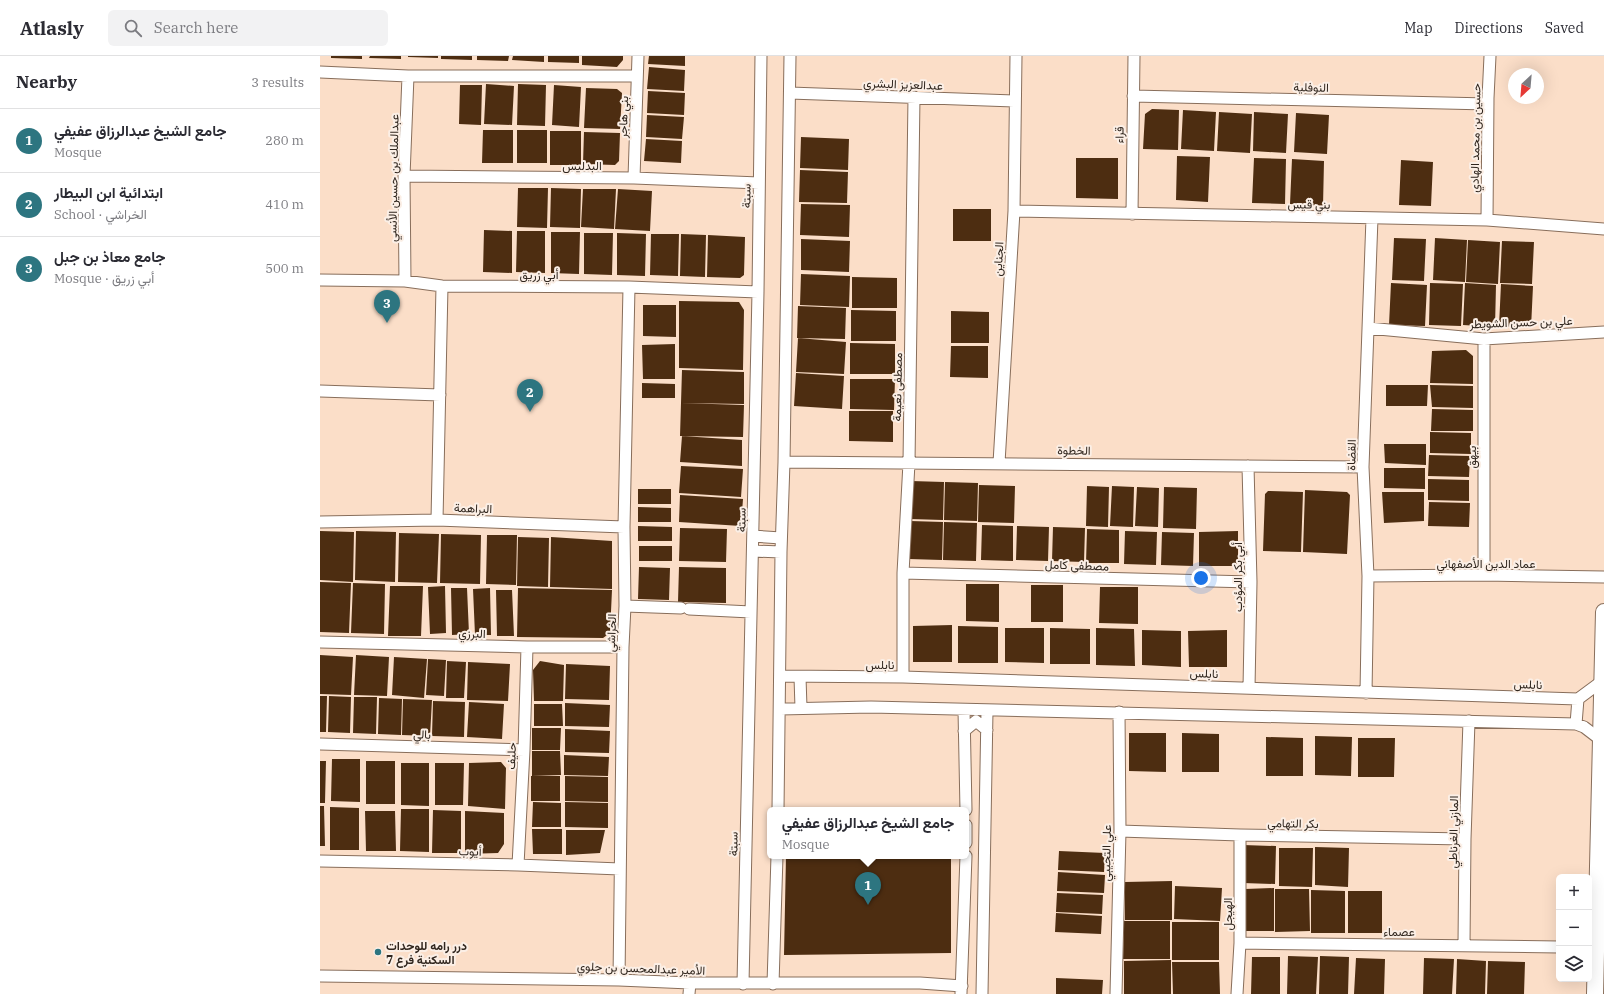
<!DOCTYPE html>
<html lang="en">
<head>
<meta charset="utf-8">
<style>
  body { margin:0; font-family:"IBM Plex Serif",Vazirmatn,serif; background:#f2f2f3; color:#2b2b33 }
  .controls { position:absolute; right:12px; bottom:12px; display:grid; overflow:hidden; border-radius:6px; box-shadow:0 4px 16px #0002 }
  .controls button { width:36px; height:36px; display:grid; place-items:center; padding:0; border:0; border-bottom:1px solid #e1e1e2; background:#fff; color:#2b2b33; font:20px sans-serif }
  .compass { position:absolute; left:1188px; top:12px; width:36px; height:36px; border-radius:50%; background:#fff; box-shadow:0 4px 16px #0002; rotate:206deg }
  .you { position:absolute; left:881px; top:522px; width:14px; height:14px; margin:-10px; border:3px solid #fff; border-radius:50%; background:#1a73e8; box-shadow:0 0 0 6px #1a73e833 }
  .badge { display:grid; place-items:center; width:26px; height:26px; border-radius:50%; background:#2d7580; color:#fff; font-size:13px; font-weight:700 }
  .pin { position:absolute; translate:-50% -33px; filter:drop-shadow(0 1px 2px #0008) }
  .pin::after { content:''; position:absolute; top:21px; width:14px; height:12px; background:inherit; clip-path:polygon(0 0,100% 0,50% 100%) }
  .popup { position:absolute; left:447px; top:751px; width:202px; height:52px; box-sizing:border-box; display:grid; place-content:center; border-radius:6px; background:#fff; filter:drop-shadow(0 1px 3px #0005); font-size:13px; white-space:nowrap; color:#7c7c81 }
  .popup b { font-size:15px; color:#2b2b33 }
  .popup::after { content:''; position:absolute; left:50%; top:100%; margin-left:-8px; border:8px solid transparent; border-top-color:#fff }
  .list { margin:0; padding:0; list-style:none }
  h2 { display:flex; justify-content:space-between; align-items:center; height:52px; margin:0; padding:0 16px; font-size:17px }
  h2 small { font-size:13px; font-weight:400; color:#7c7c81 }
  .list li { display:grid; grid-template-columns:26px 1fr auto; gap:12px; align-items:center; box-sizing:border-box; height:64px; padding:0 16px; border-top:1px solid #e1e1e2 }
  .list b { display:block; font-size:15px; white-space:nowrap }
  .list p { margin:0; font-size:13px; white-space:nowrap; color:#7c7c81 }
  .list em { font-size:13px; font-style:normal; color:#7c7c81 }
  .icon { flex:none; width:22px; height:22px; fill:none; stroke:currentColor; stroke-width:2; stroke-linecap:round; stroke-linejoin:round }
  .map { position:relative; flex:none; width:1284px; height:938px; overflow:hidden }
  header { display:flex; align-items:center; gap:24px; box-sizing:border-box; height:56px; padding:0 20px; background:#fff; border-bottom:1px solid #e1e1e2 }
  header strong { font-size:19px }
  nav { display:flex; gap:22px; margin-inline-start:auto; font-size:14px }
  .search { width:280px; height:36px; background:#f2f2f3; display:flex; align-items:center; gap:10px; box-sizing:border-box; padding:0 14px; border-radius:6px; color:#7c7c81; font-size:15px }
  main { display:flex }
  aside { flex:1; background:#fff }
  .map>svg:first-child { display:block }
  .building { fill:#4d2d11 }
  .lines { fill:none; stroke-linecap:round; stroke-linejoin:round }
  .street-casing { stroke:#886e5b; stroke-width:13 }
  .secondary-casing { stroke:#886e5b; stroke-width:18 }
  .street { stroke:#fff; stroke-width:11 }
  .secondary { stroke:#fff; stroke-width:16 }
  .poi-dot { fill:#2d7580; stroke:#fbefe6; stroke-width:1.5 }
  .labels { text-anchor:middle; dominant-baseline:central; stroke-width:4; stroke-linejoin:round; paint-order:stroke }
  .street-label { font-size:12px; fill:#30261e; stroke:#fbefe6 }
  .poi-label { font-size:12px; font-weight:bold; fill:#30261e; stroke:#fbefe6; text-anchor:start }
</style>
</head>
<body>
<header>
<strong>Atlasly</strong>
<div class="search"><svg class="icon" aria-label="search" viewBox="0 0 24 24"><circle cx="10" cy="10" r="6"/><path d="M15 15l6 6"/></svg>Search here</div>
<nav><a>Map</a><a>Directions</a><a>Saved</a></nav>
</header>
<main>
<aside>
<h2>Nearby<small>3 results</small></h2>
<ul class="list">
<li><span class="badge">1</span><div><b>جامع الشيخ عبدالرزاق عفيفي</b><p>Mosque</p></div><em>280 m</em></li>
<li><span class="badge">2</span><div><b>ابتدائية ابن البيطار</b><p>School · الخراشي</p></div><em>410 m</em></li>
<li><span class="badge">3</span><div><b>جامع معاذ بن جبل</b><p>Mosque · أبي زريق</p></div><em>500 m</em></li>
</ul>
</aside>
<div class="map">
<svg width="1284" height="938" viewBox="0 0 1284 938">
  <rect width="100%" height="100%" fill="#fbdec8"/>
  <path class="building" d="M11,0H42V3L11,2Z
    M50,0H81V3L49,2Z
    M88,0H118V2L88,1Z
    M121,0H152V4L121,3Z
    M157,0H189L188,5L157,4Z
    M193,0H224V6L192,4Z
    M228,0H259V7L228,6Z
    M262,0H303V4L297,11L262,9Z
    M329,0H365V10L328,8Z
    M329,11L365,14L364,35L327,33Z
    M166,28L194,30L192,69L164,68Z
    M198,28L226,29L225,70L197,69Z
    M140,29H162L161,69L139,68Z
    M234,29L261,31L259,71L232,69Z
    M266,32L297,33L302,37L300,73L264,72Z
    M328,35L365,37L364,59L327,57Z
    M832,53L859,54L858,94L823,93L825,58Z
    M863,54L896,56L894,95L861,93Z
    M899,56L932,58L930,97L897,95Z
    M934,56L968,58L966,97L933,95Z
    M976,57L1009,59L1007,98L974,96Z
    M327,59L364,61L362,83L326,81Z
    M163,74H193V107H162Z
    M197,74H227V107H197Z
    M230,75H261V109H230Z
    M264,76L300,77L299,105L295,109L263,108Z
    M481,81L529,83L528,114L480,112Z
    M326,83L362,85L361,107L324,105Z
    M857,100L890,101L888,146L856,144Z
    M756,102H798V143L756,142Z
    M934,102L966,103L965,148L932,147Z
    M972,103L1004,105L1003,150L970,148Z
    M1081,104L1113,106L1111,150L1079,149Z
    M480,114L528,116L527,147L479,146Z
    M198,132H228L227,172L197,171Z
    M231,132L261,133L260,172L230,171Z
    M263,133H296L294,173L261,171Z
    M298,133L332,135L330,175L295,173Z
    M481,148L530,149L529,181L480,179Z
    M633,153H671V185H633Z
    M164,174L192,175V217L163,216Z
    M197,175H225V217L196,216Z
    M231,176H260L259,218L231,217Z
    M264,177H293L292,219L264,218Z
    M297,177L326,178L325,220L297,219Z
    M331,178H359L358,220L330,219Z
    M361,178L386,179L385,221L360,220Z
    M388,179L425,181L424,219L420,222L387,221Z
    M1074,182L1106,183L1104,225L1072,224Z
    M1115,182L1147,184L1145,226L1113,224Z
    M481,183L530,185L529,216L481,214Z
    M1148,184L1180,186L1178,228L1146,226Z
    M1182,185L1214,186L1212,228L1180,227Z
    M481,218L530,220L529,251L480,249Z
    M532,221L577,222V252H532Z
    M1071,227L1107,229L1105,270L1069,269Z
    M1110,227L1143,228L1141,270L1109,269Z
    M1145,227L1176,229L1175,271L1143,269Z
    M1181,228L1213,230L1211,272L1179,270Z
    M359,245L419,246L424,254L423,314L359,312Z
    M323,249H356V281L323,280Z
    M478,250L526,252L525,283L477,282Z
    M531,254L576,255V285H531Z
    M631,255L669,256V287H631Z
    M478,282L526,286L524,318L476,316Z
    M530,287L575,288V318H530Z
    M355,288V323H323L322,289Z
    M631,290H668V322L630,321Z
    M1146,294L1153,300V328L1110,327L1112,295Z
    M362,314L424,316V348L361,347Z
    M476,317L524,320L522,353L474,350Z
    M530,323H575L574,354L530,353Z
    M322,327L355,328V342H322Z
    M1066,329H1108L1107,350H1066Z
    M1110,329L1153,330V352L1112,351Z
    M361,347L424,349L423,381L360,380Z
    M1112,353L1153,354V375H1111Z
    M529,355H573V386L529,385Z
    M1110,376L1151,377V398L1110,397Z
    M362,380L422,384V410L360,406Z
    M1064,388H1106V409L1065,407Z
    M1109,399L1150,400L1149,421L1108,420Z
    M361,410L423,413L421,441L359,437Z
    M1064,412H1105V433L1064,432Z
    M1108,423L1149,424V445L1108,444Z
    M591,425L624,426L623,464L590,463Z
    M625,426L658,427L657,465L624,464Z
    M659,429L695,430L694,467L658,466Z
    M767,430L789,431L788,471L766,470Z
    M792,430L814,431L813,471L790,470Z
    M817,431L839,432L838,471L815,470Z
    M844,431L877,432L876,473L843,472Z
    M318,433H351V448H318Z
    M985,434L1027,436L1030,439L1027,498L983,496Z
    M948,435L983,436L981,496L943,495L945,438Z
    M1062,436H1104V465L1064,467Z
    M360,439L423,443L421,470L359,466Z
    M1109,446L1150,447L1149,471L1108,470Z
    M318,451L351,452V466H318Z
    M590,465L623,466L622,504L589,503Z
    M624,466L657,467L656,505L623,504Z
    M662,469L693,470V505L661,504Z
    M318,470L352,471V485H318Z
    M697,470L729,471L728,505L696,504Z
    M733,471L765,472L764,506L732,505Z
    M360,472L407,473L406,506L359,505Z
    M767,473L799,474V507H766Z
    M0,475L34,476L33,526L0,524Z
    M36,475L76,476L75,526L35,524Z
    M805,475L837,476L836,509L804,508Z
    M918,475V506L915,510H879V476Z
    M842,476L874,477L873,510L841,509Z
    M79,477L119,478L117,527L78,526Z
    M121,478L161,479L160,528L120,527Z
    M167,479H197L196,529L166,528Z
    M198,481L229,482L228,531L197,530Z
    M231,481L292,485V533L230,531Z
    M319,490H352V505H319Z
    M319,511L350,512L349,544L318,543Z
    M359,511L406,512V547L358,546Z
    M0,526L31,527L29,577L0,576Z
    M33,527L65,528L64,578L31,577Z
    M646,528H679V566L646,565Z
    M711,529H743V566H711Z
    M70,530H103L101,580H68Z
    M125,530L126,577L110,578L108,531Z
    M780,531H818V568L779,567Z
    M131,532H147L149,578L132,579Z
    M170,532L171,579H155L153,533Z
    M198,532L292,534L290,577L283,582L197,581Z
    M176,534H192L194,580H177Z
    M632,569V606H593V570Z
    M638,570L678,571V607H638Z
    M685,572H724V607L685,606Z
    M730,572L770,573V608H730Z
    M776,572L814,573L815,610L776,609Z
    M822,574L861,575V611L822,609Z
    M907,574V611H869L868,575Z
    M0,599L33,601L31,639L0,638Z
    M36,599L69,601L67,640L34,639Z
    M74,601L107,603L104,642L72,639Z
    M108,603L126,604L124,640L106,639Z
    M127,605L146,606L144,642H126Z
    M220,605L244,609L243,645H214L213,614Z
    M148,606L190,608L188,645L147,644Z
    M246,608L290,610L289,644L245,643Z
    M0,640H7L6,676H0Z
    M9,640L31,641L30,677L8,676Z
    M34,641H57L56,678L33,677Z
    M59,642L82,643L81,679L58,678Z
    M83,643L112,644L110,680L82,679Z
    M113,645L145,646L144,681L112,680Z
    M149,646L184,648L182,683L147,681Z
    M245,647L290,649L289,671L245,670Z
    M214,648H242L243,670H214Z
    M212,672H241L240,694H212Z
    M245,673L290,675L289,697L245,696Z
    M809,677H846V716L809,715Z
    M862,677L899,678V716H862Z
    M995,680L1032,681L1031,720L995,719Z
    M946,681L983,682V720H946Z
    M1038,682H1075L1074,721H1038Z
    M212,695H240L241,719L212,720Z
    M244,699L289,701L288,720L244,719Z
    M12,703H40V746L11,745Z
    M0,705H6L5,747H0Z
    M46,705H75V748H46Z
    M181,706L186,712L185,753L148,750L149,707Z
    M81,707H109V750L81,749Z
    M115,707H144L143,749H115Z
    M211,720H240V745H211Z
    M245,720L288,721V746L245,745Z
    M213,746L241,747V771H212Z
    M245,746L288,747V772L245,771Z
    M0,750H4L5,790H0Z
    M10,751L39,752V794H10Z
    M81,753H109V796L80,795Z
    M113,754L141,755V797H112Z
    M45,755H75L76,795H46Z
    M145,755L184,757V788L178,797L145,798Z
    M212,773H242V798H213Z
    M246,774H285L280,797L246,799Z
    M923,789L956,790L955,828L923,827Z
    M995,791L1029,792L1028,831L995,829Z
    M959,792H993L992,831L959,830Z
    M739,795L785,797L784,816L738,814Z
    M466,800L631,801V897L464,899Z
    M738,816L785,819L784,837L737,835Z
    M852,825V864H805V826Z
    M855,830L902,832L900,865L854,863Z
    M954,832V875H925V833Z
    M955,833H989L990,875L955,876Z
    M991,834L1025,835V877H991Z
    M1028,835H1062V877H1028Z
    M737,837L783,839L782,858L736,856Z
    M736,857L782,860L781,878L735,876Z
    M804,865H850V903H803Z
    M852,866H899V904H852Z
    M968,900L998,901L996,938H967Z
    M1000,900L1029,901L1028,938H999Z
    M932,901H960V938H931Z
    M1036,902L1065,903L1064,938H1034Z
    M1104,902L1134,903L1132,938H1103Z
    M1137,903L1166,905L1165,938H1136Z
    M851,904V938H804V905Z
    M1168,905L1205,906L1204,938H1167Z
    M852,906H899L900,938H853Z
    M736,922L783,924L782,938H736Z"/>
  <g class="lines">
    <defs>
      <path id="street" d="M0,16L88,20H317
        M470,37L694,45
        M813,40L1168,48
        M84,120L314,122L439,127
        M314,122L318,0
        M694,155L1167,164L1284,173
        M812,158L814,0
        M1167,164L1168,42L1170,0
        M0,224L85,225L122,230L309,231L438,236
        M85,225L84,120L88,20
        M1048,272L1164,283L1284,276
        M0,335L120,339
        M464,406L1043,411
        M679,407L694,155L696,0
        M928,410L931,526L929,632
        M117,464L122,230
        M0,466L117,464L304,471
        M433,480L461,482
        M433,495L461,496
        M583,517L931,526
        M1164,519V283
        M1048,520L1164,519L1284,521
        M305,550L361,552
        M369,553L431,556
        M0,586L207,591H303
        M460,620L583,621L1258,643L1281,626
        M480,621L481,652
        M583,621V517L589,407L594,41
        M1046,637L1048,520L1043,411L1052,162
        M460,653L551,651L1256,668L1264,671L1281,684
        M644,654L646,754
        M1256,668L1258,643
        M644,675L656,665L667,674
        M0,688L204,694
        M458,754L461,496L464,406L470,0
        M646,769V787
        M800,775L920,779L1145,783
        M0,805L198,809L300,813
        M198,809L204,694L207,591
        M920,887L1239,891
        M1144,888L1145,783L1149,665
        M0,920L299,924L370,927H600L642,930
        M299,924L303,591L305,550L304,471L309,231
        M423,928L438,236L441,0
        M453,928L457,800
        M641,937L646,800
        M369,938L370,927
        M662,938L667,655
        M796,938L800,775L799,656
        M917,938L920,887V779"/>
      <path id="secondary" d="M1275,938L1284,556"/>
    </defs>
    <use href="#street" class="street-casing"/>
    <use href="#secondary" class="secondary-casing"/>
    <use href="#street" class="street"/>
    <use href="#secondary" class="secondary"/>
  </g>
  <circle class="poi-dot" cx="58" cy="896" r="4"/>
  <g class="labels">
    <g class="street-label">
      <text transform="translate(583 28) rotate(2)">عبدالعزيز البشري</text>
      <text transform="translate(991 31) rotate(1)">النوفلية</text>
      <text transform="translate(303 61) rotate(-88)">بني هاجر</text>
      <text transform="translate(799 79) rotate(-89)">قراء</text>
      <text transform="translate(1155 82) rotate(-89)">حسين بن محمد الهادي</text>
      <text x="262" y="109">البدليس</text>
      <text transform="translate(73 122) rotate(-89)">عبدالملك بن حسين الأنسي</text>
      <text transform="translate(426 140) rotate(-89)">سبتة</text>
      <text transform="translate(989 148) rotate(1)">بني قيس</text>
      <text transform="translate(678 203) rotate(-87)">الجناين</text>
      <text x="219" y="218">أبي زريق</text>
      <text transform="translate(1201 266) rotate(-2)">علي بن حسن الشويطر</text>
      <text transform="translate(577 331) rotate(-89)">مصطفى نعيمة</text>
      <text transform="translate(754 394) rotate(1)">الخطوة</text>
      <text transform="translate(1031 399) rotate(-89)">القضاة</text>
      <text transform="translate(1151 401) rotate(-90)">بيهق</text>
      <text transform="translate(153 452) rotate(2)">البراهمة</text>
      <text transform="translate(421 464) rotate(-89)">سبتة</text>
      <text x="1166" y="507">عماد الدين الأصفهاني</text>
      <text transform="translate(757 509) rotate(2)">مصطفى كامل</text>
      <text transform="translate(917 521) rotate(-90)">أبي بكر المؤدب</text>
      <text transform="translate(152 577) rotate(2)">البرزي</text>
      <text transform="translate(291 577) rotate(-88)">الخراشي</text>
      <text x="560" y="608">نابلس</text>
      <text transform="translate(884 617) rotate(2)">نابلس</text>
      <text transform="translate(1208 628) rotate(2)">نابلس</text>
      <text transform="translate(102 678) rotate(2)">بالي</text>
      <text transform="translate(191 700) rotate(-88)">حليف</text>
      <text transform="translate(973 767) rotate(1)">بكر التهامي</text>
      <text transform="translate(1133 776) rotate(-89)">المازني الغرناطي</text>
      <text transform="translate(413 788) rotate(-89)">سبتة</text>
      <text transform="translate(150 795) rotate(1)">أيوب</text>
      <text transform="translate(786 797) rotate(-89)">علي التجيبي</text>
      <text transform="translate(907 858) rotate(-90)">الهيجل</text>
      <text x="1079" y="875">عصماء</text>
      <text transform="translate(321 912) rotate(2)">الأمير عبدالمحسن بن جلوي</text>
    </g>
    <g class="poi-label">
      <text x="66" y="889">درر رامه للوحدات<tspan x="66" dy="14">السكنية فرع 7</tspan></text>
    </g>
  </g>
</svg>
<div class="controls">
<button>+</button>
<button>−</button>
<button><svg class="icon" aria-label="layers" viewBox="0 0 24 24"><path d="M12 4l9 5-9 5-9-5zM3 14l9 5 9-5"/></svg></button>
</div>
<svg class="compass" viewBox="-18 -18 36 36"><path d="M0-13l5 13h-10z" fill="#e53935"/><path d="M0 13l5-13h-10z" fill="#7c7c81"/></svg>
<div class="you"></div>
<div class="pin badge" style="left:548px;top:849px">1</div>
<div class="popup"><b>جامع الشيخ عبدالرزاق عفيفي</b>Mosque</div>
<div class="pin badge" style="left:210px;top:356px">2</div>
<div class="pin badge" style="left:67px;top:267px">3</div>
</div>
</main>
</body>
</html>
